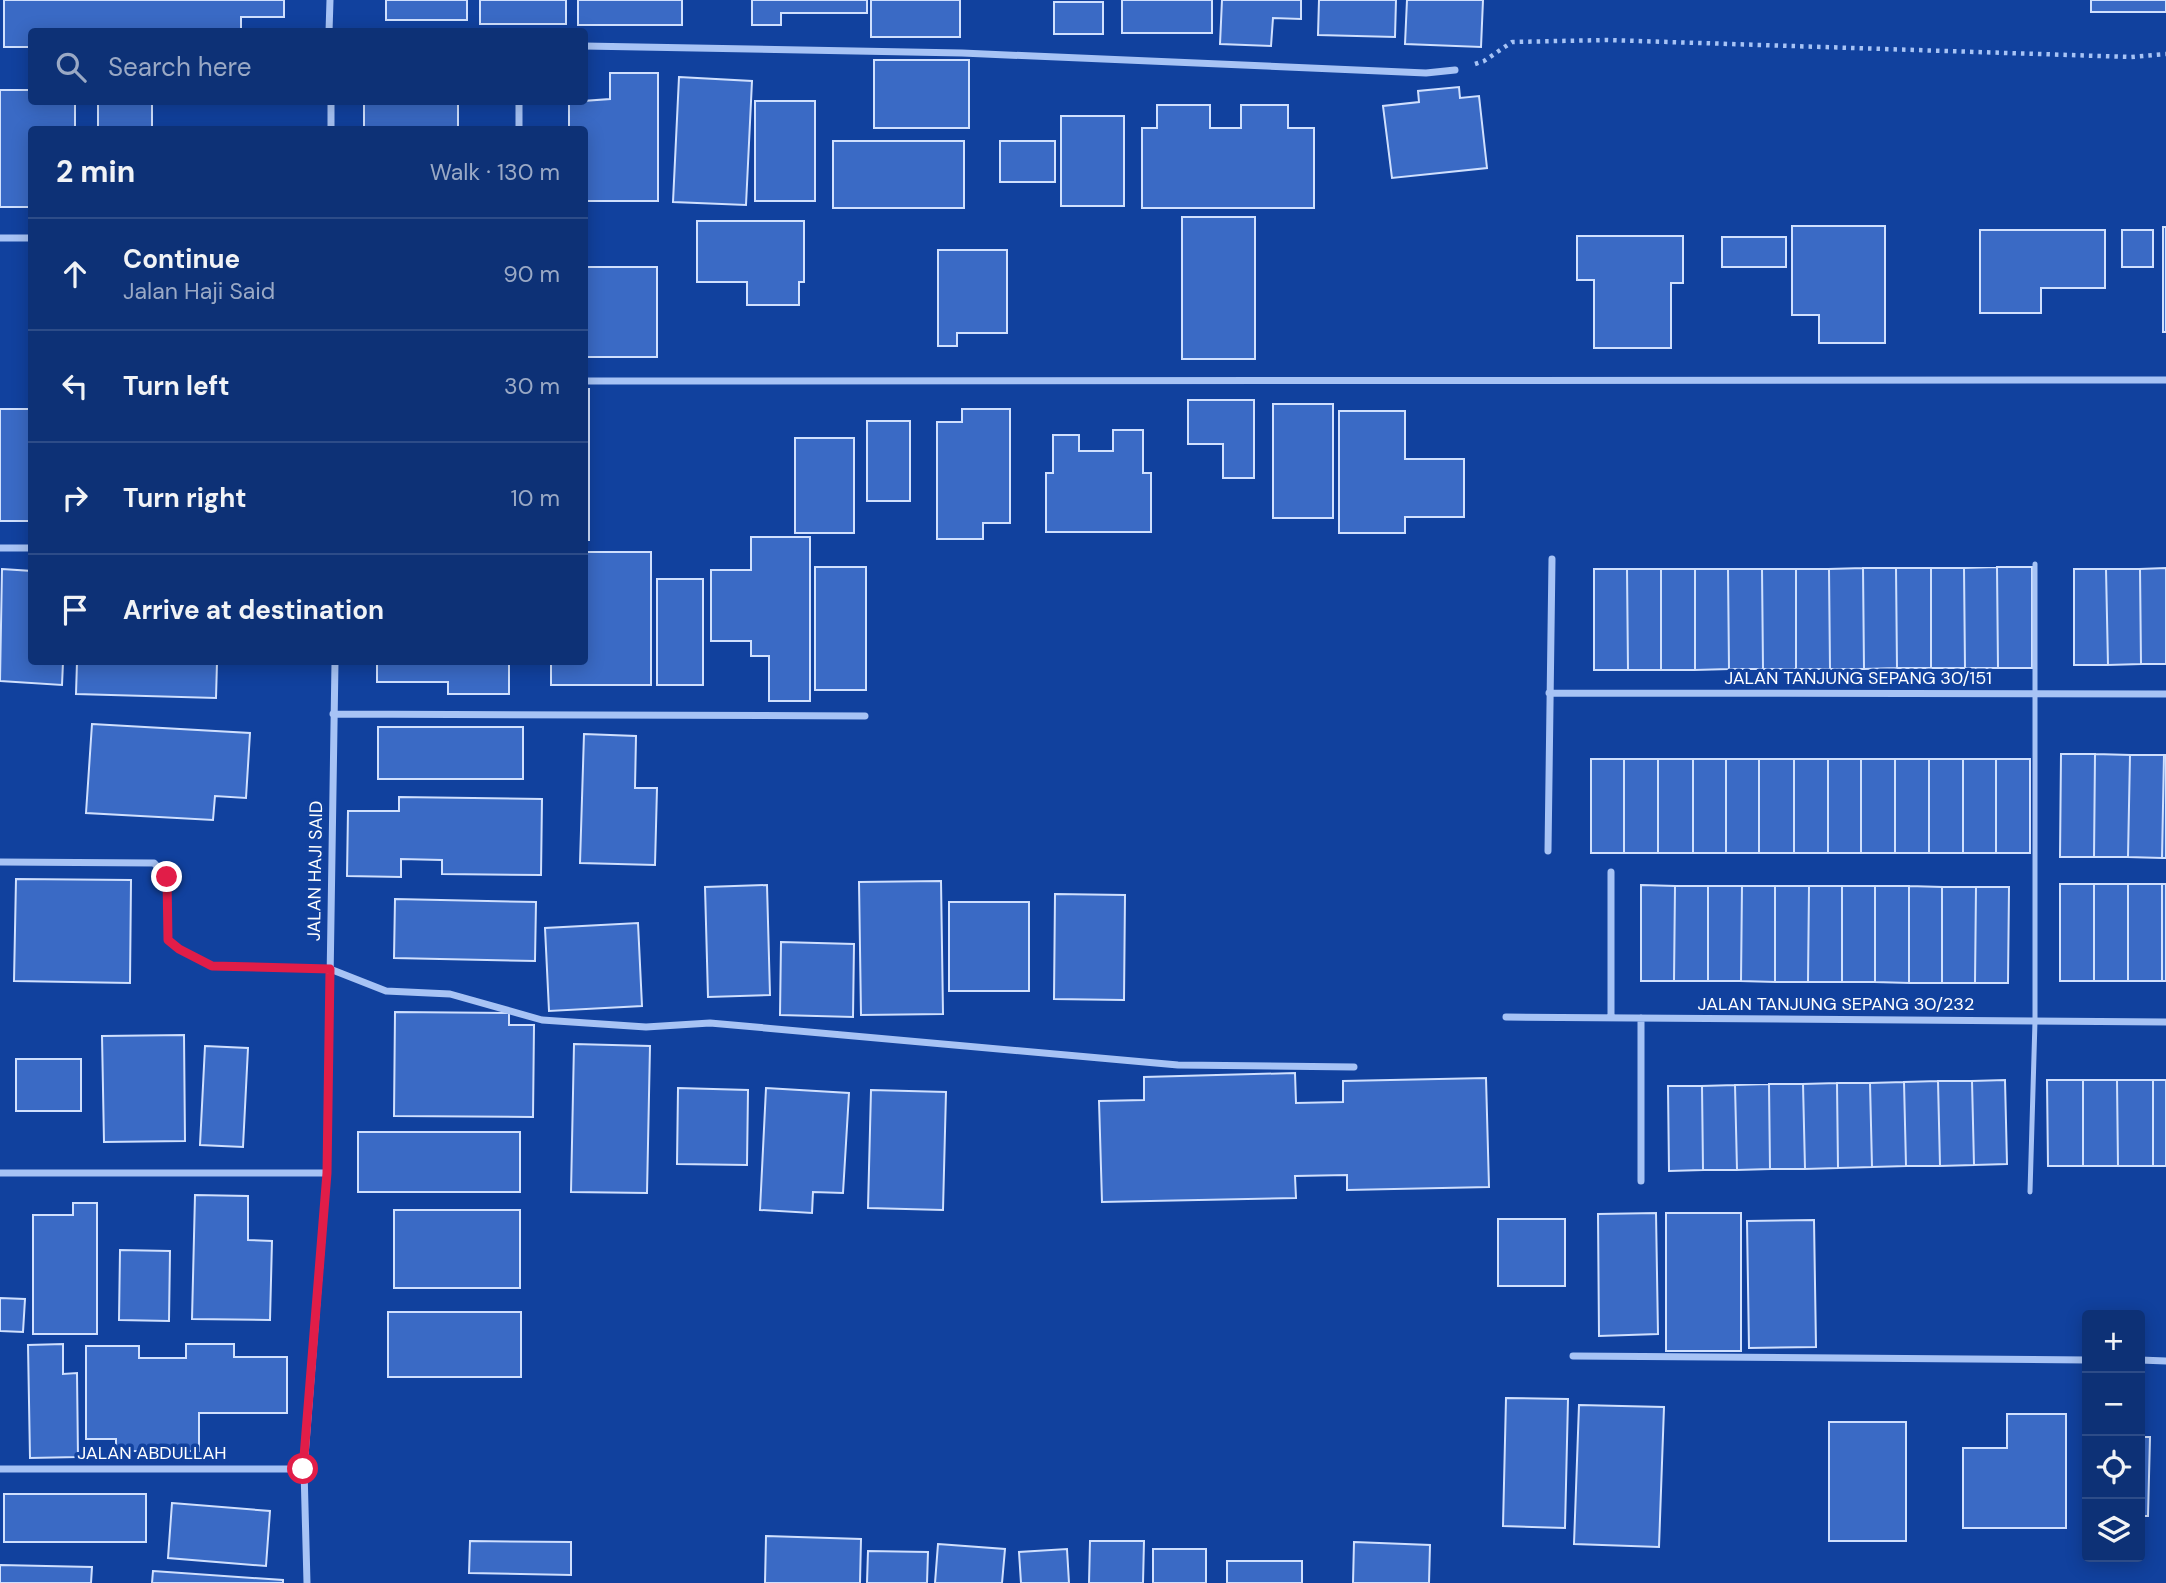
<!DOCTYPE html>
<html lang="en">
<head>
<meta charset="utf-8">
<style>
  body { margin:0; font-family:"DM Sans",sans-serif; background:#1b3d7e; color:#f1f3f6 }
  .controls { position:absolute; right:21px; bottom:21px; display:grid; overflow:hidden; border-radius:7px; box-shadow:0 4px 18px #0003 }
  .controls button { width:63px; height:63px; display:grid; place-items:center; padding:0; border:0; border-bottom:2px solid #2d4c88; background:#0d3176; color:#f1f3f6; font:35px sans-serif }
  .stop { position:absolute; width:21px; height:21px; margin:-16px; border:5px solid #e11d48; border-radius:50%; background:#fff }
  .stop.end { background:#e11d48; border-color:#fff; box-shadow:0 2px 7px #0008 }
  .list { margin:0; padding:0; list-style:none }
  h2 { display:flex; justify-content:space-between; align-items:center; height:91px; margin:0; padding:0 28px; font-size:30px }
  h2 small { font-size:23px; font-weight:400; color:#9aa9c5 }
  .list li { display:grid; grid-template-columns:46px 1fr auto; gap:21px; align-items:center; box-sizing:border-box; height:112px; padding:0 28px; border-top:2px solid #2d4c88 }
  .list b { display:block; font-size:26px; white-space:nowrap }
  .list p { margin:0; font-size:23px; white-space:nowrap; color:#9aa9c5 }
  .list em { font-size:23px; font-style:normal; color:#9aa9c5 }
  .icon { flex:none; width:38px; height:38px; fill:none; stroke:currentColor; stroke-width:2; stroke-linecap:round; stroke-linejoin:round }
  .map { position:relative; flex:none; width:2166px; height:1583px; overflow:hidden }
  .search { position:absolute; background:#0d3176; box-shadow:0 4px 18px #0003; left:28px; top:28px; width:560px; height:77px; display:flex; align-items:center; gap:18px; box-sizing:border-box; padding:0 24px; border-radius:7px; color:#9aa9c5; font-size:26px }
  .panel { position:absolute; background:#0d3176; box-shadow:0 4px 18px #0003; left:28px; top:126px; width:560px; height:539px; border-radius:7px }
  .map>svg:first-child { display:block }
  .building { fill:#3a6ac5; stroke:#d0e0fe; stroke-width:2 }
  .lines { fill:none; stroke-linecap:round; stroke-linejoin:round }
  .path { stroke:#a7c3f5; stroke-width:4.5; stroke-dasharray:3.5 5; stroke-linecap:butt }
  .service { stroke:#a7c3f5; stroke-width:5 }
  .minor { stroke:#a7c3f5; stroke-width:7 }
  .route { stroke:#e11d48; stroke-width:9 }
  .labels { text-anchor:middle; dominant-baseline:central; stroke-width:7; stroke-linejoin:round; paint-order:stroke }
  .street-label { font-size:18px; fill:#fff; stroke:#11419e }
</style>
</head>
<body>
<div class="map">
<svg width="2166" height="1583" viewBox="0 0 2166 1583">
  <rect width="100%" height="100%" fill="#11419e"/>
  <path class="building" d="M4,0H284V17H241V32H32V47H4Z
    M386,0H467V20H386Z
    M480,0H566V24H480Z
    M578,0H682V25H578Z
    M752,0H867V13H781V25H752Z
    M871,0H960V37H871Z
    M1122,0H1212V33H1122Z
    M1222,0H1301V19L1273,18L1271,46L1220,44Z
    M1319,0H1396L1395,37L1318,35Z
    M1407,0H1483L1481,47L1405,44Z
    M2091,0H2166V12H2091Z
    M1054,2H1103V34H1054Z
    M874,60H969V128H874Z
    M610,73H658V201H584V130H569V102L610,99Z
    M679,77L752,81L746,205L673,202Z
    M1459,87L1460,98L1479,96L1487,168L1392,178L1383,106L1419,102L1418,91Z
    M0,90H32V102H75V130H32V207H0Z
    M755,101H815V201H755Z
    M364,102H458V130H364Z
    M98,103H152V130H98Z
    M1157,105H1210V128H1241V105H1288V128H1314V208H1142V128H1157Z
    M1061,116H1124V206H1061Z
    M833,141H964V208H833Z
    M1000,141H1055V182H1000Z
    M1182,217H1255V359H1182Z
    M697,221H804V282H799V305H747V282H697Z
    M1792,226H1885V343H1819V315H1792Z
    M2163,227H2166V332H2163Z
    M1980,230H2105V288H2041V313H1980Z
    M2122,230H2153V267H2122Z
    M1577,236H1683V283H1671V348H1594V280H1577Z
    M1722,237H1786V267H1722Z
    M938,250H1007V333H957V346H938Z
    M584,267H657V357H584Z
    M584,389H589V540H584Z
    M1188,400H1254V478H1223V444H1188Z
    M1273,404H1333V518H1273Z
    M0,409H32V521H0Z
    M962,409H1010V523H983V539H937V422H962Z
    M1339,411H1405V459H1464V517H1405V533H1339Z
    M867,421H910V501H867Z
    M1113,430H1143V473H1151V532H1046V473H1053V435H1079V451H1113Z
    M795,438H854V533H795Z
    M751,537H810V701H769V656H751V641H711V570H751Z
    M584,552H651V685H551V662H584Z
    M815,567H866V690H815Z
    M1997,567L1998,668H1965L1964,568Z
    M1997,567H2032V668H1998Z
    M1863,568L1864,669H1830L1829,569Z
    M1863,568H1896L1897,668L1864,669Z
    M1896,568H1931V668H1897Z
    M1931,568H1964L1965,668H1931Z
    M2166,568V664H2141L2140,569Z
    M2,569L32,571V662H63L62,685L0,681Z
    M1594,569H1627L1628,670H1594Z
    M1627,569H1661V670H1628Z
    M1661,569H1695V670H1661Z
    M1695,569H1728L1729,669L1695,670Z
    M1728,569H1762L1763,669H1729Z
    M1762,569H1796V669H1763Z
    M1796,569H1829L1830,669H1796Z
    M2074,569H2106L2108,665H2074Z
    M2106,569H2140L2141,664L2108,665Z
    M657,579H703V685H657Z
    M77,662H217L216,698L76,694Z
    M377,662H509V694H448V682H377Z
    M92,724L250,733L246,798L215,796L213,820L86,813Z
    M378,727H523V779H378Z
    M584,734L636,736L635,788H657L655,865L580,863Z
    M2061,754H2095L2094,857H2060Z
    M2095,754L2130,755L2128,857H2094Z
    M2130,755H2164L2162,858L2128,857Z
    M2164,755H2166V858H2162Z
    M1591,759H1624V853H1591Z
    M1624,759H1658V853H1624Z
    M1658,759H1693V853H1658Z
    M1693,759H1726V853H1693Z
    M1726,759H1759V853H1726Z
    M1759,759H1794V853H1759Z
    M1794,759H1828V853H1794Z
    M1828,759H1861V853H1828Z
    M1861,759H1895V853H1861Z
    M1895,759H1929V853H1895Z
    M1929,759H1963V853H1929Z
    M1963,759H1996V853H1963Z
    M1996,759H2030V853H1996Z
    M399,797L542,799L541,875L442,874V860L401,859V877L347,876L348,811H399Z
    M16,879L131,880L130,983L14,981Z
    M941,881L943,1014L861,1015L859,882Z
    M2060,884H2094V981H2060Z
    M2094,884H2128V981H2094Z
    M2128,884H2162V981H2128Z
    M2162,884H2166V981H2162Z
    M767,885L770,995L708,997L705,887Z
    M1641,885L1675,886L1674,981H1641Z
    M1675,886H1708V981H1674Z
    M1708,886H1742L1741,981H1708Z
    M1742,886H1775V982L1741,981Z
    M1775,886H1809L1808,982H1775Z
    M1809,886H1842V982H1808Z
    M1842,886H1875V982H1842Z
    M1875,886H1909V983L1875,982Z
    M1909,886L1942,887V983H1909Z
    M1942,887H1976L1975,983H1942Z
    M1976,887H2009L2008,983H1975Z
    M1055,894L1125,895L1124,1000L1054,999Z
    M395,899L536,902L535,961L394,958Z
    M949,902H1029V991H949Z
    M638,923L642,1006L549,1011L545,928Z
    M781,942L854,944L853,1017L780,1015Z
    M395,1012L509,1013V1025H534L533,1117L394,1116Z
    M184,1035L185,1141L104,1142L102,1036Z
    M574,1044L650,1046L647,1193L571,1192Z
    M205,1046L248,1048L243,1147L200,1145Z
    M16,1059H81V1111H16Z
    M1295,1073L1296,1103L1343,1102V1081L1486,1078L1489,1187L1347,1190V1175L1295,1176L1296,1198L1102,1202L1099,1101L1144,1100V1077Z
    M2005,1080L2007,1164L1974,1165L1972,1081Z
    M2047,1080H2083V1166H2048Z
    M2083,1080H2117L2118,1166H2083Z
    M2117,1080H2153V1166H2118Z
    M2153,1080H2166V1166H2153Z
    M1938,1081L1940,1166H1906L1904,1082Z
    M1938,1081H1972L1974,1165L1940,1166Z
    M1904,1082L1906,1166L1872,1167L1870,1083Z
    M1837,1083L1838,1168L1805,1169L1803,1084Z
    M1837,1083H1870L1872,1167L1838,1168Z
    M1769,1084L1770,1169L1737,1170L1735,1085Z
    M1769,1084H1803L1805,1169H1770Z
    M1735,1085L1737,1170H1703L1702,1086Z
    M1668,1086H1702L1703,1170L1669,1171Z
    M678,1088L748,1090L747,1165L677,1164Z
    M766,1088L849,1093L843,1193L813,1192L812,1213L760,1210Z
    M871,1090L946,1092L943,1210L868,1208Z
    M358,1132H520V1192H358Z
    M195,1195L248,1196V1240L272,1241L270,1320L192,1319Z
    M73,1203H97V1334H33V1215H73Z
    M394,1210H520V1288H394Z
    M1656,1213L1658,1334L1599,1336L1598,1214Z
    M1666,1213H1741V1351H1666Z
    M1498,1219H1565V1286H1498Z
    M1814,1220L1816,1347L1749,1348L1747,1221Z
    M120,1250L170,1251L169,1321L119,1320Z
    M0,1298L25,1299L23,1332L0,1331Z
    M388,1312H521V1377H388Z
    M63,1344V1374L77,1373L78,1457L30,1458L28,1345Z
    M186,1344H234V1357H287V1413H199V1451H116V1439H86V1346H139V1358H186Z
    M1506,1398L1568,1399L1565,1528L1503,1526Z
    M1579,1405L1664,1407L1659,1547L1574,1544Z
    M2007,1414H2066V1528H1963V1448H2007Z
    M1829,1422H1906V1541H1829Z
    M2086,1436H2087V1515H2084Z
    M2140,1437H2150L2148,1516H2140Z
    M4,1494H146V1542H4Z
    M172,1503L270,1511L266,1566L168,1558Z
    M766,1536L861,1539L860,1583H765Z
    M470,1541L571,1542V1575L469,1573Z
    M1090,1541H1144L1143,1583H1089Z
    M1354,1542L1430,1545L1429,1583H1353Z
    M938,1544L1005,1549L1002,1583H935Z
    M1067,1549L1069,1583H1021L1019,1552Z
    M1153,1549H1206V1583H1153Z
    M868,1551L928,1552L927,1583H867Z
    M1227,1561H1302V1583H1227Z
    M0,1565L92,1567L91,1583H0Z
    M153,1571L283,1580V1583H152Z"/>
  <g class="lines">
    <path class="path" d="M1475,64L1484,61L1512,42L1607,40L2131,57L2166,54"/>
    <path class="service" d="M2030,1192L2035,1021V564"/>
    <path class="minor" d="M329,32L330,0
      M584,46L962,53L1426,73L1455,70
      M331,102V130
      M519,102V130
      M0,238H32
      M584,381L2166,380
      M0,548H32
      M1549,693L2166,694
      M333,714L865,716
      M1548,851L1552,559
      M0,862L154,863L167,877L168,940L179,949L212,966L330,969L386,991L450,994L542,1020L646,1027L710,1023L1178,1065L1354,1067
      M1611,872V1018
      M1506,1017L2166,1022
      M1641,1018V1181
      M0,1173H327
      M1573,1356L2087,1360
      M2140,1360L2166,1361
      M0,1469H304
      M307,1583L304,1469L327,1173L335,662"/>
  </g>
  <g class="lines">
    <path class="route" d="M167,877L168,940L179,949L212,966L330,969L327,1173L303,1469"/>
  </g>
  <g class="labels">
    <g class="street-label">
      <text x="1858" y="678">JALAN TANJUNG SEPANG 30/151</text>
      <text transform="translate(315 871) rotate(-89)">JALAN HAJI SAID</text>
      <text x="1836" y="1004">JALAN TANJUNG SEPANG 30/232</text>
      <text x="152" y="1453">JALAN ABDULLAH</text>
    </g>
  </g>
</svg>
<div class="controls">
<button>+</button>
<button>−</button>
<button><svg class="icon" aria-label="locate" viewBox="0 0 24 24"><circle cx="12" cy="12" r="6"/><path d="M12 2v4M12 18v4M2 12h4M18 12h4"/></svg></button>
<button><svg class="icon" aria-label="layers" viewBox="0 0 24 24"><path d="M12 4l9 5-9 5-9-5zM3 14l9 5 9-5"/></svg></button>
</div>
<div class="stop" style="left:303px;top:1469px"></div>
<div class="stop end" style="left:167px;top:877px"></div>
<div class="search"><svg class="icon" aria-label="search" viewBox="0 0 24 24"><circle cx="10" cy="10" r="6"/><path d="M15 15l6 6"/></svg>Search here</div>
<section class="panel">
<h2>2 min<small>Walk · 130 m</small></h2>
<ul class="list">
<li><svg class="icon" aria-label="ahead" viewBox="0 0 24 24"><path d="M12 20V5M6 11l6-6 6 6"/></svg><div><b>Continue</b><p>Jalan Haji Said</p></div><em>90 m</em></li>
<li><svg class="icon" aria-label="left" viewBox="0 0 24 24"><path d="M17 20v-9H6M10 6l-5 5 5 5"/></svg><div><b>Turn left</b></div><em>30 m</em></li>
<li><svg class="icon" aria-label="right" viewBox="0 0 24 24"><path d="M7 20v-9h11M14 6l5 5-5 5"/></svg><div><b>Turn right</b></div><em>10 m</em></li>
<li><svg class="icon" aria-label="arrive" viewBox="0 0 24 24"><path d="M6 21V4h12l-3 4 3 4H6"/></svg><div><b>Arrive at destination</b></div></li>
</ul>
</section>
</div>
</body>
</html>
